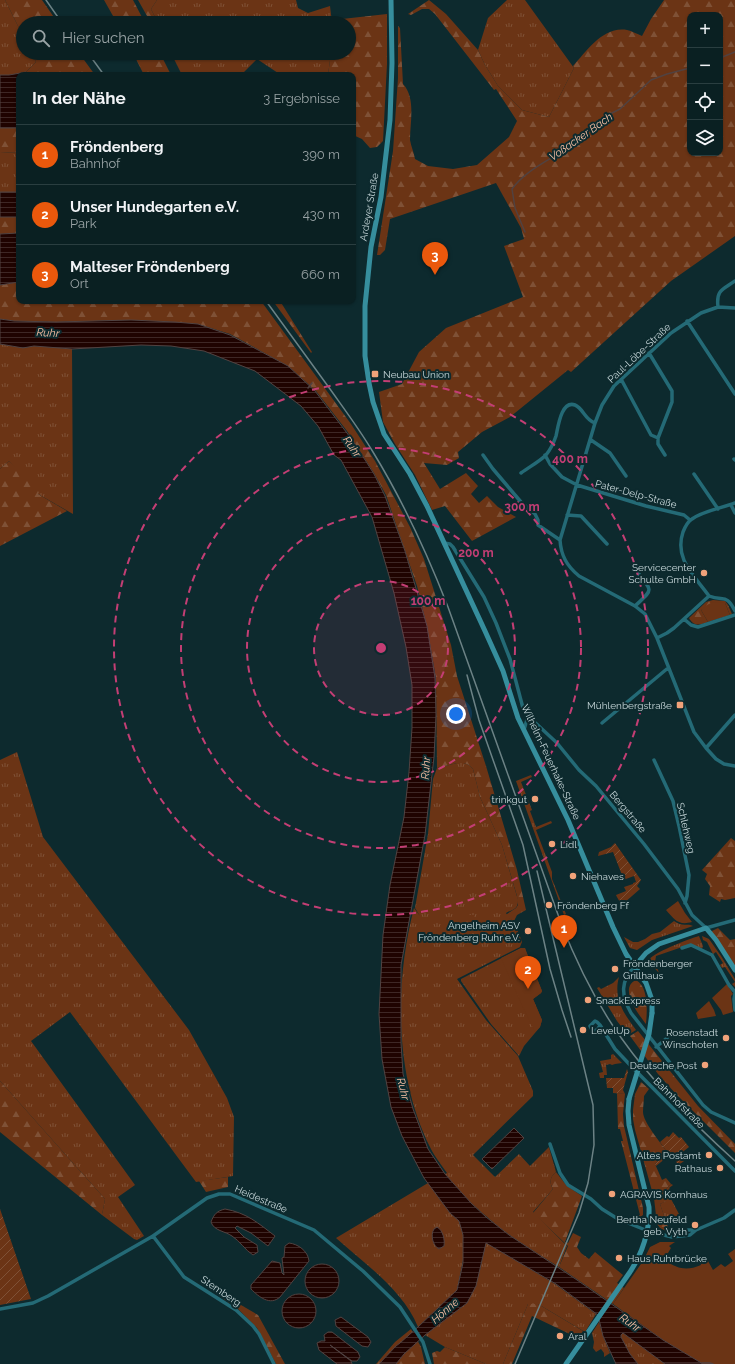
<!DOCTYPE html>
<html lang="de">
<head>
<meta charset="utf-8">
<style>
  body { margin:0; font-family:Raleway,sans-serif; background:#182d2f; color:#f1f3f6 }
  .controls { position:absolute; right:12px; top:12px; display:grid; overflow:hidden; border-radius:8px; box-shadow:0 1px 3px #0004 }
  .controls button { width:36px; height:36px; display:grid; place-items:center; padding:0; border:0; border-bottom:1px solid #2a3e40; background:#0a2022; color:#f1f3f6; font:20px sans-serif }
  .you { position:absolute; left:456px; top:714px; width:14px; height:14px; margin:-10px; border:3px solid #fff; border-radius:50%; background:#1a73e8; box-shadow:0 0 0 6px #1a73e833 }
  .badge { display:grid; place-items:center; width:26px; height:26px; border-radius:50%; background:#ea580c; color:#fff; font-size:13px; font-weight:700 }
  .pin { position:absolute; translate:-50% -33px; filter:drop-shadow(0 1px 2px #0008) }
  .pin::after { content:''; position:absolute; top:21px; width:14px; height:12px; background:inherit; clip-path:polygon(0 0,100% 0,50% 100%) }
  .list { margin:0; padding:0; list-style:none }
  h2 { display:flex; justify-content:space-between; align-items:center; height:52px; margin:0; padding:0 16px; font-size:17px }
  h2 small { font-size:13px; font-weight:400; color:#99a3a5 }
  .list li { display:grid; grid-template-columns:26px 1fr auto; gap:12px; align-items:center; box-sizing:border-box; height:60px; padding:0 16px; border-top:1px solid #2a3e40 }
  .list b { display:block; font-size:15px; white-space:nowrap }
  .list p { margin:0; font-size:13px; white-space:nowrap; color:#99a3a5 }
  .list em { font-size:13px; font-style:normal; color:#99a3a5 }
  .icon { flex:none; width:22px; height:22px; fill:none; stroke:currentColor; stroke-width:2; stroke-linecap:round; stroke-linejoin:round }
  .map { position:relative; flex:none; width:735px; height:1364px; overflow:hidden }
  .search { position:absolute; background:#0a2022; box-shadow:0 1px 3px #0004; left:16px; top:16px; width:340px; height:44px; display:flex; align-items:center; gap:10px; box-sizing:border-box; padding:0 14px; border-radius:22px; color:#99a3a5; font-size:15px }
  .panel { position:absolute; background:#0a2022; box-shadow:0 1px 3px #0004; left:16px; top:72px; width:340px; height:232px; border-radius:8px }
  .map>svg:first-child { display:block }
  .grass { fill:url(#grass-tufts) }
  .forest { fill:url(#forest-firs); fill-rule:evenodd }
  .park { fill:#6b3415 }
  .garden { fill:url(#garden-furrows) }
  .water { fill:url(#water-rules); stroke:#514241 }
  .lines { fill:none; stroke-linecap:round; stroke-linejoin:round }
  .stream { stroke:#514241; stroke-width:1.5 }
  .minor { stroke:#246a76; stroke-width:3.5 }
  .secondary { stroke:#368e9d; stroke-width:5 }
  .rail { stroke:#6c8285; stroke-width:1.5 }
  .secondary-bridge { stroke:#368e9d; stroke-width:5 }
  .ring { fill:none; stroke:#c33e74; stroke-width:2; stroke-dasharray:7 5 }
  .poi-dot { fill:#f0a27a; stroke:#0d2a2e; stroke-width:1.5 }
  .labels { text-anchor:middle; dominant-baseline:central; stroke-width:4; stroke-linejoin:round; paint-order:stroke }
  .street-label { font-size:10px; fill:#c6d6d9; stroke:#0d2a2e }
  .poi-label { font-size:10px; fill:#c6d6d9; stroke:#0d2a2e; text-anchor:start }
  .water-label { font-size:11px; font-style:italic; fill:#fac1a5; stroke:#0d2a2e }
  .centre { fill:#c33e74; stroke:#0d2a2e; stroke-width:2 }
  .ring-label { font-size:12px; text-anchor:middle; font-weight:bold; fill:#c33e74; stroke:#0d2a2e; stroke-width:4; stroke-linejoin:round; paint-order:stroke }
</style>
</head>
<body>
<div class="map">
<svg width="735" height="1364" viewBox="0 0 735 1364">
  <defs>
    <pattern id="grass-tufts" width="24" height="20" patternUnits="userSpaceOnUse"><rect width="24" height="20" fill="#6b3415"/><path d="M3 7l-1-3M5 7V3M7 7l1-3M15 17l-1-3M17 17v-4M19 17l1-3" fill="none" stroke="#7f5136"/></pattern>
    <pattern id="forest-firs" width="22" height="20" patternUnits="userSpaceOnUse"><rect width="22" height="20" fill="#6b3415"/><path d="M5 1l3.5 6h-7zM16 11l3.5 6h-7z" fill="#7f5136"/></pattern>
    <pattern id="garden-furrows" width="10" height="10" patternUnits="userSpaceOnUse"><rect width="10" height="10" fill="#6b3415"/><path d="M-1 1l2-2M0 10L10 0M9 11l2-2" fill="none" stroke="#7f5136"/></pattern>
    <pattern id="water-rules" width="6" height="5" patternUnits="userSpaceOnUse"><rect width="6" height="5" fill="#1f0300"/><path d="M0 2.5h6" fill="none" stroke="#3e2725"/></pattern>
  </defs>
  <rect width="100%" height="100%" fill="#0d2a2e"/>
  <path class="grass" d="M0,0H5L23,36V53H32L36,62L26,72L9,75H0Z
    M157,0H296L298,8L308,13L330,6L332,23H158L151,9Z
    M507,0H525L574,68L549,117L522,110L498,86L485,65L478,50L488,18Z
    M171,53H331L328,75H281L257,59L241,75H182Z
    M19,152V192H0V153Z
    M0,344L23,348L34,346L72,349L73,514L38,494L9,461L0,469Z
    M17,752L43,837L189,1030L227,1098L234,1117L233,1176L196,1182L70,1012L31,1041L135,1185L118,1197L144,1236L137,1240L134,1239L102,1215L105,1199L0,1081V760Z
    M457,763H464L469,765L473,769L480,797L502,845L518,900C518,910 513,909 506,913L509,918L514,921L522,942L520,947L457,979L486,1020L518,1056L533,1091V1096L473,1155L495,1177L519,1154L530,1166L549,1147L556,1172C550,1177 549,1182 553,1189L533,1212L567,1246L559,1267C534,1251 508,1236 486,1216C471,1204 458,1189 445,1174L447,1173C441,1164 434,1156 430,1147C395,1077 394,984 414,908L420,916L415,908L428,834L433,779L437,768Z
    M531,775L532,777L521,782L532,810L530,811L536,827L551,821L552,823L536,830L552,872V879L566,914L564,915L516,781Z
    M674,921C682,927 688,923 693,926L652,940L637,950L630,948L624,937L633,942H638L645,939L652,934L660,932Z
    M699,936L703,946L702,949L691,944L656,956L655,962L659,973L650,963L647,962C651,953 689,939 699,936Z
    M702,936L709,939L721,956L735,979V987L732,984L735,982L725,967L722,968L720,965L723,963L716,952L713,954L707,942L703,940Z
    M521,948H525L526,951L542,991L541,993L533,999L542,1020L540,1027L524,1046L519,1056L491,1024L461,981V979Z
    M619,977C613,998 624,1014 636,1030L628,1035L617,1021L597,988L599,987L601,989L613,983Z
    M613,1054L622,1063L615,1064L612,1065L610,1064L606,1065L607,1075H604V1078H600L599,1073L603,1072L600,1061L611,1059V1055Z
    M428,1183L450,1213L459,1221L463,1235L464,1255L457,1290L418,1327C403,1290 365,1264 336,1238Z
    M671,1184L673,1185L669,1188L675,1195L671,1199L679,1214L676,1217L670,1218V1221L666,1222L660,1204L666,1201V1189Z
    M485,1242L555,1284L596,1314L585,1332L538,1304H528L503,1364H486L445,1347L425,1335L467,1303L480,1270Z
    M599,1322L603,1336L610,1353L604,1357V1353L601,1349L596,1352L593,1348L594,1342L592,1333Z
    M623,1333L665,1364H638L630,1354L621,1337V1335Z"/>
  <path class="forest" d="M5,0H42L58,23H23V36Z
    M104,0H133L145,23H117Z
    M138,0H157L151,9L158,23H151Z
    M429,0L446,14L478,50L485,65L498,86L522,110L549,117L574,68L573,66C587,51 603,26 627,30C632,31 637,34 642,36L651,19L664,0H735V236L671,281L571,372L568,370L510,417L482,432L458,452L459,458L447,465L424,463L440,489L466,473L478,486L471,494L479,503L487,496L498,507L516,517L472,541L445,506L432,510L415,475L395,444L383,422L379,392L402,384L419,352L446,328L523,297L504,246L524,239L521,228L496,183L390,219L385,250L380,255H377L393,151L398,78V26L400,28L403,84C416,98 410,122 410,140C411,146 414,153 415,159L428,166L453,169L477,165L509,137L517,121L496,89L494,90L435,14L429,9H422L411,15L408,14ZM690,15H720V153H690Z
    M387,14V64L383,141L377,147L370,148L362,139L353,135V75H328L331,53H349V23H332L333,20Z
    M32,53H79L95,75H26V72L36,62Z
    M133,53H160L171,75H144Z
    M0,128H19V152L0,153Z
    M0,217H19V233L0,234Z
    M18,281L19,301H261L351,424L375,461L410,527L424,559L451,645L457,676L486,766L517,870L526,910L517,915L514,921L504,916L516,908L518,905L517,896L502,845L480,797L473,769L469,765L464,763H457L437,768L436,678L427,626L417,586L386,495L374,473L347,431L316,391L288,366L230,334L198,324L131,320L56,322L14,321L0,319V285Z
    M273,301H280L312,352L311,353Z
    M9,461L40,490L38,494L67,511L0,546V469Z
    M713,600L725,601L728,605L732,614L730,615L725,603L701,610L708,622C700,625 694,627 689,618L706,602Z
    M731,838L735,841V898L725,900L721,899L720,902L709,895L710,886L705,879L707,874L702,870Z
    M464,915H474L475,927L462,934L458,918Z
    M718,928L730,940L735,939V970L710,932Z
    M636,980C649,987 647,1012 646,1024C639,1015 618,988 636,980Z
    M638,1031L698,1106L735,1144V1153L676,1094L658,1074L630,1036Z
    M0,1081L105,1199L102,1215L0,1132Z
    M641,1082L649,1089L644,1096C644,1101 643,1106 643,1112C643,1122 661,1143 667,1152L655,1164L662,1180L666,1178L671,1184L666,1189L667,1201L660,1204L670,1233L660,1228L657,1224L654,1198L635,1130L633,1119V1110L635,1094Z
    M617,1093L625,1094L623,1114L624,1126L643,1208V1215L636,1220L630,1218L640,1215L621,1141H623L620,1129H618Z
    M556,1172L567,1186L582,1196L565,1242L568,1243L573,1233L581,1237L577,1247L581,1253L589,1259L595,1252L623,1275L617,1283L624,1288L613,1304L559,1267L568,1246L533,1213L553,1189C549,1182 550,1177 556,1172Z
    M228,1177V1187L206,1192L199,1181Z
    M222,1294L258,1315L285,1364H276L257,1328L238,1309L221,1297Z
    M528,1304H538L583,1331L578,1338L532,1316L512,1364H503Z
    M411,1329L421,1347L425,1364H376L395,1342Z
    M445,1347L486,1364H434L432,1353L437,1351L440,1352Z"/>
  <path class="park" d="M713,602L725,603L730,615L708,622L701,610L707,605Z
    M678,901L685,913L692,922C678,926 674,919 666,910Z
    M521,948H525L526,951L542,991L541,993L533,999L542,1020L540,1027L535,1032L521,1003L501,958Z
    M727,984L733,994L731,996L733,1012L723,1015L721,1010L712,998Z
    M709,1001L714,1010L716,1016L698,1019L696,1013Z
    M660,1242H675L669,1246L671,1248L668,1253L666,1261C678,1269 687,1271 701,1265L700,1262L705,1260L708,1261L713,1270L721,1264L725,1267L733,1261L728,1254L735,1249V1364H703L697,1360H696L663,1340L613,1304L643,1261L650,1247Z"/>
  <path class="garden" d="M615,843L641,880L637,886L640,889L624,903C619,902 618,899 616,895L626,891L624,887L633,884V883L636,882L634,876L623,880L621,879L620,876L622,875L613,852L598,856L599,852L611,847Z
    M627,1069L628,1072L623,1090L625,1094L613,1093V1088H607L606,1078H624Z
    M673,1132L679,1138L681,1137L689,1147L680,1154L684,1161L676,1167L674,1165L677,1162L671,1154L656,1166L655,1164L667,1152L660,1142L667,1136L669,1137Z
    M0,1209L31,1299L0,1305Z"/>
  <path class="water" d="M26,72V75H19V128H0V75H9Z
    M0,192H19V217H0Z
    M19,233V282L0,285V234Z
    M0,319L14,321L56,322L131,320L175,322L198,324L230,335L288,366L315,391L353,441L374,474L385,496L405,551L427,626L435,678L436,715L434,757L425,835L401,965V1043L403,1074L413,1109L428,1149L445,1174L471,1203L486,1217L509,1235L577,1280L663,1340L703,1364H665L623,1333L621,1335V1337L630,1354L638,1364H616L603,1336L598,1315L556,1284L486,1243L476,1286L467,1303L425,1335L404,1354L396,1364H379L396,1346L400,1343L418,1327L457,1290L463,1263V1235L459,1221L450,1213L424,1178L402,1136L391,1107L382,1059L379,1014L383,935L390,885L404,817L409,772L412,728V685L406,647L394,593L372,517L341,460L334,455L318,426L301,406L255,371L204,351L171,346L141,345L72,349L34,346L23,348L0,344Z
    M514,1128L524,1138L492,1169L482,1159Z
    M225,1209C247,1213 258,1223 275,1236L268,1246L251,1233L237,1226L235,1228L244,1237L257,1245L258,1252L253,1255C245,1250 240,1241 232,1236C225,1231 214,1231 211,1222C214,1214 217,1211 225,1209Z
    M437,1227C443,1230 445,1240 444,1246L439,1249C433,1246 430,1235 434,1229Z
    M289,1243C298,1244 308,1251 309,1261L280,1297C270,1306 259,1297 251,1289V1285L272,1261L280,1263L282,1273L284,1275L282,1258L284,1257L285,1246Z
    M305 1281a17 17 0 1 1 34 0a17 17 0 1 1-34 0Z
    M282 1311a17 17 0 1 1 34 0a17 17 0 1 1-34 0Z
    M341,1317L368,1337L371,1342L368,1347L362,1346L336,1326L335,1320Z
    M328,1332H332L358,1352L360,1357L357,1361H352L330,1345L351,1361L352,1364H337L319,1350L317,1343L321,1341H325L324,1335Z"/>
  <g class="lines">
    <path class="stream" d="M720,58L735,52
      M525,232L515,208L512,189C525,171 546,162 564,150C577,141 590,130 603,121L608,115L620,109L651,80L667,74L690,68
      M308,388L312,383
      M702,1363H710L713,1364"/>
    <path class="minor" d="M718,307C716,290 722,290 735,281
      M735,308L718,307L701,313L671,333L614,386L602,405L595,423L560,540C561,556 567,566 579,576L635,606L645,614L657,638L694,732L706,748L716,759L724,764L735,766
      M687,321L735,394
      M649,353L672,391V402L658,438
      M621,379L651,435L658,438V444L665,455
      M591,440L610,453L626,476
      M483,455L493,469L521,502L535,514L538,520V525L560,540
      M545,455L550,464L562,477L577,485L646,506L684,515L690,520
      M734,459L735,460
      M521,473C529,467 539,462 546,455C550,450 554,442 556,436C558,428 561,400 575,405C583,408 585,420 595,423
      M694,474L718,509
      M735,503C722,508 703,511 692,519C687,522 685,527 683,532C674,559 694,575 709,596C724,602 726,593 735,611
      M731,505L735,513
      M567,515L581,516L607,544
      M444,543L450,544L453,547L484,597L496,623L510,659L523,708L528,716L524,730
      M635,606C652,590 654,592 638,573
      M684,619L691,625L698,627L735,615
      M657,638L667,633L674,628L709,596
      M528,716L557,743L579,770L596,786L644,844L678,889L692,915L706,928L735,920
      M602,723L668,668
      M706,748L735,715
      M654,760L673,801L679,826L689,875L687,896L685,903
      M682,948L691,945L712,955L729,985L735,992
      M635,966C620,981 621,995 631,1013L703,1105L711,1112L735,1123
      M735,993L734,999L735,1010
      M600,1025L598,1029L595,1031L592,1030L590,1026L595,1021L597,1022L600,1025L615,1049L631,1066L735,1171
      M656,1047L667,1038
      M550,1144L560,1173L568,1185L591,1199L602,1209L618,1219L648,1231L672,1237L690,1235L696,1230L724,1218L735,1210
      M153,1236L184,1277L236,1310L253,1326L259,1334L274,1364
      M679,1236L688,1230H696
      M0,1309L33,1303L48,1296L153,1236L207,1198L219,1194H230L314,1230L363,1271L400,1307L423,1342L430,1364"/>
    <path class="secondary" d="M391,0L392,63L390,120L381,197L371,247L365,306V356L369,383L373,402L384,434L410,474L427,506L485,631L503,671L518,718L568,820L613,927L626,954L646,983L652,1000V1013
      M635,966L646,953L659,944L706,928L716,940L735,970
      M566,1364L630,1272C643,1252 650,1231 649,1207L629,1125L628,1111L629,1099"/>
    <path class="rail" d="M46,0L62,23
      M88,53L104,75
      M266,301C287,330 309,360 330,389C345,410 360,430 373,452C403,501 427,553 448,607L561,923C577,964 596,1003 622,1039C654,1084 694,1124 735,1161
      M467,675L479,720L523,845L550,969L562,1010L571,1037
      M515,1364L579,1213L588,1183L594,1145L593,1105L537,871"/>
    <path class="secondary-bridge" d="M629,1099L649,1034L652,1013"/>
  </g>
  <circle cx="381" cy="648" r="67" fill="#c33e74" fill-opacity=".12"/>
  <g class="ring">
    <circle cx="381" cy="648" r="67"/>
    <circle cx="381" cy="648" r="134"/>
    <circle cx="381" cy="648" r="200"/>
    <circle cx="381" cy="648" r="267"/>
  </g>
  <g class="poi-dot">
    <rect x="371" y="370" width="8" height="8" rx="2"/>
    <circle cx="704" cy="573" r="4"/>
    <rect x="676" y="701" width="8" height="8" rx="2"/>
    <circle cx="535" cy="799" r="4"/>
    <circle cx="552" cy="844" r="4"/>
    <circle cx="573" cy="876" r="4"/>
    <circle cx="549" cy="905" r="4"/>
    <circle cx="528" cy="931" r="4"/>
    <circle cx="615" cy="969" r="4"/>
    <circle cx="588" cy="1000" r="4"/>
    <circle cx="583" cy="1030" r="4"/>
    <circle cx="726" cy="1038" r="4"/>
    <circle cx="705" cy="1065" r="4"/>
    <circle cx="709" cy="1155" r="4"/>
    <circle cx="720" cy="1168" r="4"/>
    <circle cx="612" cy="1194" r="4"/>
    <circle cx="695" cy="1225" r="4"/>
    <circle cx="619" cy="1258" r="4"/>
    <circle cx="560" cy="1336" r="4"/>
  </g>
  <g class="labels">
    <g class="street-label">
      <text transform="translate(369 207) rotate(-80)">Ardeyer Straße</text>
      <text transform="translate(639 353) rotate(-43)">Paul-Löbe-Straße</text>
      <text transform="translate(636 494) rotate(15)">Pater-Delp-Straße</text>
      <text transform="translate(551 762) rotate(65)">Wilhelm-Feuerhake-Straße</text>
      <text transform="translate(628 812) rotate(50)">Bergstraße</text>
      <text transform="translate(686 828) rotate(77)">Schlehweg</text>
      <text transform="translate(679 1103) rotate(45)">Bahnhofstraße</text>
      <text transform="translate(261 1199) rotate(23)">Heidestraße</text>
      <text transform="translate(221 1291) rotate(34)">Stemberg</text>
    </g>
    <g class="poi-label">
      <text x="383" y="374">Neubau Union</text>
      <text x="696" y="567" text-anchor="end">Servicecenter<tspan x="696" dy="12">Schulte GmbH</tspan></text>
      <text x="672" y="705" text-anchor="end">Mühlenbergstraße</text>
      <text x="527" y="799" text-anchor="end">trinkgut</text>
      <text x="560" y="844">Lidl</text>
      <text x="581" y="876">Niehaves</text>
      <text x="557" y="905">Fröndenberg Ff</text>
      <text x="520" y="925" text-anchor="end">Angelheim ASV<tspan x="520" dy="12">Fröndenberg Ruhr e.V.</tspan></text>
      <text x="623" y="963">Fröndenberger<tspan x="623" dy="12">Grillhaus</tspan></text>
      <text x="596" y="1000">SnackExpress</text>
      <text x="591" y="1030">LevelUp</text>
      <text x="718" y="1032" text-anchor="end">Rosenstadt<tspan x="718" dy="12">Winschoten</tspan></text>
      <text x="697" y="1065" text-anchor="end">Deutsche Post</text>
      <text x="701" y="1155" text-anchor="end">Altes Postamt</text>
      <text x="712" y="1168" text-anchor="end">Rathaus</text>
      <text x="620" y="1194">AGRAVIS Kornhaus</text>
      <text x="687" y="1219" text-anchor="end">Bertha Neufeld<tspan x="687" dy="12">geb. Vyth</tspan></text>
      <text x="627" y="1258">Haus Ruhrbrücke</text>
      <text x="568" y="1336">Aral</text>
    </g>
    <g class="water-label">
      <text transform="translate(581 137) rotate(-35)">Voßacker Bach</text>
      <text transform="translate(48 333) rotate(4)">Ruhr</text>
      <text transform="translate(352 447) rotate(55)">Ruhr</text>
      <text transform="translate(426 768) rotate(-86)">Ruhr</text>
      <text transform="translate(403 1089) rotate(76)">Ruhr</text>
      <text transform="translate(445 1311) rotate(-41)">Hönne</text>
      <text transform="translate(630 1323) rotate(35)">Ruhr</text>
    </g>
  </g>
  <circle cx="381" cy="648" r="6" class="centre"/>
  <g class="ring-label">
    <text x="570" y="463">400 m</text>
    <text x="522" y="511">300 m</text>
    <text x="476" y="557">200 m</text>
    <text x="428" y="605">100 m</text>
  </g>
</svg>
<div class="controls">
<button>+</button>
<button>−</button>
<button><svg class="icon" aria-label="locate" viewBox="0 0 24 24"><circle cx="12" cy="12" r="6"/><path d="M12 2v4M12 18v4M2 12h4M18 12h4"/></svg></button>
<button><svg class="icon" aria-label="layers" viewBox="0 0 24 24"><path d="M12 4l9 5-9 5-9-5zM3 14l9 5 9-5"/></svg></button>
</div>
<div class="you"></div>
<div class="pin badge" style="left:564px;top:948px">1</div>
<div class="pin badge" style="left:528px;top:989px">2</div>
<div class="pin badge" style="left:435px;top:275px">3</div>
<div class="search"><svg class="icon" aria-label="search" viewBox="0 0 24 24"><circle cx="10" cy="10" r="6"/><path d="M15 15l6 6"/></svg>Hier suchen</div>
<section class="panel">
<h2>In der Nähe<small>3 Ergebnisse</small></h2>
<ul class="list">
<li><span class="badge">1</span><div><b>Fröndenberg</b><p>Bahnhof</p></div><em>390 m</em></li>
<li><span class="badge">2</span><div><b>Unser Hundegarten e.V.</b><p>Park</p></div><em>430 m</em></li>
<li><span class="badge">3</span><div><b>Malteser Fröndenberg</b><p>Ort</p></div><em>660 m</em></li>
</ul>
</section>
</div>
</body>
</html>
